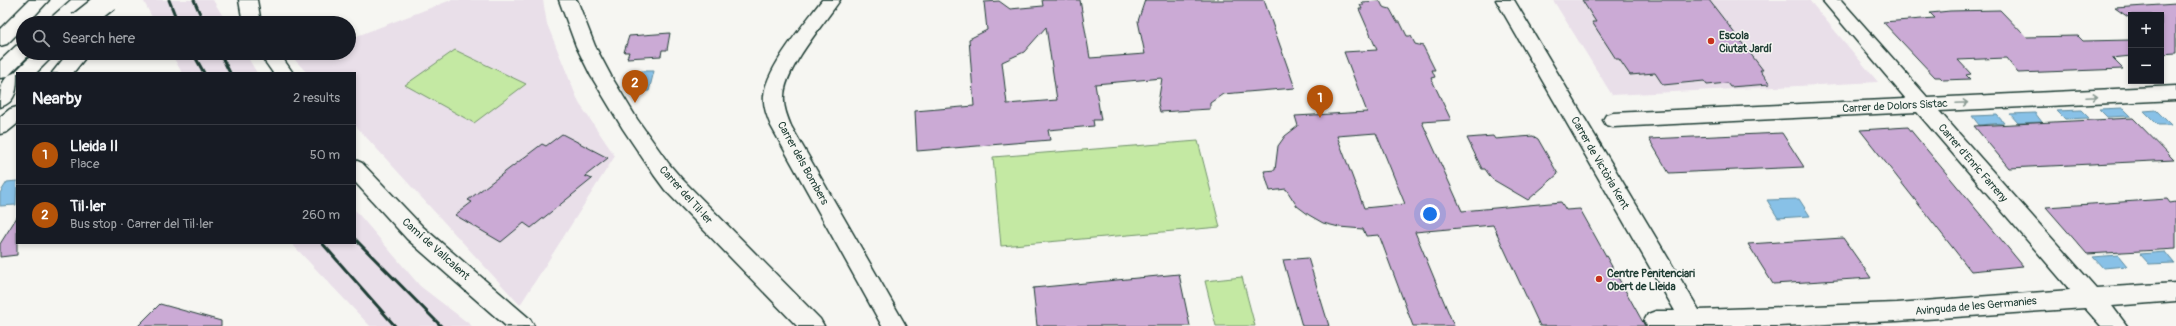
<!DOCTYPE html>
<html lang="en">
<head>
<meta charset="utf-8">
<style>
  body { margin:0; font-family:Pangolin,sans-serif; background:#20242c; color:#f1f3f6 }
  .controls { position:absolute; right:12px; top:12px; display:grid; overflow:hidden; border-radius:0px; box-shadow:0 2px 6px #0003 }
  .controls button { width:36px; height:36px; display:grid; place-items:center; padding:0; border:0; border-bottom:1px solid #363941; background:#171b24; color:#f1f3f6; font:20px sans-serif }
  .you { position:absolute; left:1430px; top:214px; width:14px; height:14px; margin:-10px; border:3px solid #fff; border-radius:50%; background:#1a73e8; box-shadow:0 0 0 6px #1a73e833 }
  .badge { display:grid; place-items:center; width:26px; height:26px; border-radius:50%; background:#b45309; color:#fff; font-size:13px; font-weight:700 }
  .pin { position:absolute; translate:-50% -33px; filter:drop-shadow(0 1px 2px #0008) }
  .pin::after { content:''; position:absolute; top:21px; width:14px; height:12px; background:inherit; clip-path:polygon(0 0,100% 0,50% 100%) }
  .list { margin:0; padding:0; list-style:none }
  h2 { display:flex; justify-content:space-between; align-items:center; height:52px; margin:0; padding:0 16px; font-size:17px }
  h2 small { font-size:13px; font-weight:400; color:#9ea1a6 }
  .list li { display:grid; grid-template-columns:26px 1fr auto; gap:12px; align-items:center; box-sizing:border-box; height:60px; padding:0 16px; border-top:1px solid #363941 }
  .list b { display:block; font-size:15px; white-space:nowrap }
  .list p { margin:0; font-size:13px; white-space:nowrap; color:#9ea1a6 }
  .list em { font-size:13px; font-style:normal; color:#9ea1a6 }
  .icon { flex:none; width:22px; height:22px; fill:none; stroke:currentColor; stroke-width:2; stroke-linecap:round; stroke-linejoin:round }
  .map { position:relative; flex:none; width:2176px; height:326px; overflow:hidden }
  .search { position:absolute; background:#171b24; box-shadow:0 2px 6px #0003; left:16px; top:16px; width:340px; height:44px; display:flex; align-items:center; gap:10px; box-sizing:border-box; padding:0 14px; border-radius:22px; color:#9ea1a6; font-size:15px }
  .panel { position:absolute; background:#171b24; box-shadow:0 2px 6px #0003; left:16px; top:72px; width:340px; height:172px; border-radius:0px }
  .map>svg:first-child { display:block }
  .built { fill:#e9dfe9 }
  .green { fill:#c4e9a3; stroke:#72936c }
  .water { fill:#88c1e7; stroke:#5e8c9f }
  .building { fill:#cbaad5; stroke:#1f3d34; fill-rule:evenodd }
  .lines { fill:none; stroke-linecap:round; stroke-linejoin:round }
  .street-casing { stroke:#1f3d34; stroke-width:3 }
  .street { fill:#f6f6f2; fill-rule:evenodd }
  .rail { stroke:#1f3d34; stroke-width:3 }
  .street-bridge-casing { stroke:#1f3d34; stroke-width:24; stroke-linecap:butt }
  .street-bridge { stroke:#f6f6f2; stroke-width:21 }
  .oneway { stroke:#8a9a93 }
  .poi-dot { fill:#c8321e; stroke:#f6f6f2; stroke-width:1.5 }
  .labels { text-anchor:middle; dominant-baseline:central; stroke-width:3; stroke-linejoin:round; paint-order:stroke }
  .poi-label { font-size:11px; font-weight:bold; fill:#1f3d34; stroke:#f6f6f2; text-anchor:start }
  .street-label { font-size:11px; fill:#1f3d34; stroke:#f6f6f2 }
</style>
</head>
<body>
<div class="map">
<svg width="2176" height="326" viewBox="0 0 2176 326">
  <rect width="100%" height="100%" fill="#f6f6f2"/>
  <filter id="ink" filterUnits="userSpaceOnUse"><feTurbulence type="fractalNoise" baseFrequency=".025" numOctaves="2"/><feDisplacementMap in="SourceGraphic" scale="8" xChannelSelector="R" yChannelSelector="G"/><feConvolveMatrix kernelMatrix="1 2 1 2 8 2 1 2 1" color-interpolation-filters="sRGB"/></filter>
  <g filter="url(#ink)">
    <path class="built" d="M143,0H213L227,23H155Z
      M451,0H543L547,24L579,103L615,156L520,305L355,125V73H307L295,60L313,53H349V39Z
      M1553,0H1809L1878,82L1612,95Z
      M171,53H245L257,73H182Z
      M355,210L420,286L472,326H370L291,243H355Z"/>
    <path class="green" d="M455,50L526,84L474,123L405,85Z
      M1198,141L1220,227L1001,246L993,157Z
      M1242,277L1255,326H1216L1205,281Z"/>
    <path class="water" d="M641,71H654L649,91L636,92Z
      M2123,108L2131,116L2107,117L2099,109Z
      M2081,110L2089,118L2065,119L2057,111Z
      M2156,110L2171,125H2158L2144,111Z
      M2035,113L2042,122L2018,123L2010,114Z
      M1997,115L2004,123L1979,125L1972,116Z
      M17,181L16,205L0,206V193L7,182Z
      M1799,199L1810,216L1778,218L1767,200Z
      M2165,252L2174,263L2149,264L2140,254Z
      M2118,255L2127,266L2103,268L2093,257Z"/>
    <path class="building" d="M1042,0H1080L1090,58L1145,54L1138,21L1145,0H1264L1295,88L1223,94L1210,103V109L1160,112L1158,103L1162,78L1095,84L1101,120H1093L1094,126L1048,130L1050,140L917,151L915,111L974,106L969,39L987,30L984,2L999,1L1010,9L1043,6ZM1046,27L1057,100L1007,104L1002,62L1024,52Z
      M1582,0H1709L1763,70H1760L1770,84L1730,87L1727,83L1707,85L1704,81L1663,85L1655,73L1630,75L1619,59H1616L1592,22H1596Z
      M1380,1L1383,7L1390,9L1397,22H1400L1407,36H1411L1415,44L1423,46L1435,70H1432L1435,77L1431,78L1451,120L1422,122L1462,211L1561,202L1566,210L1580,209L1645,326H1540L1493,225L1415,232L1454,326H1413L1379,235L1366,236L1363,229L1339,227L1323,223L1309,215L1297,206L1286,189L1270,191L1264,171L1275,170L1278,146L1285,136L1298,126L1295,116L1367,112L1344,52L1377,50L1359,9H1362L1360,5H1364L1362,2ZM1376,133L1405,204L1364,208L1337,136Z
      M2176,4V53L2161,54V15H2131V19L2115,8Z
      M2000,10L2026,37L2078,36L2083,41L2131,40V56L2112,58L2123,69L2018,73L2006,58L1958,60L1971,74L1966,75L1970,79L1943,80L1940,77H1935L1883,22L1935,18L1930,13L1950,11Z
      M670,33L667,50H662L661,56L627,58L629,52H624L629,36Z
      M2133,118L2174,160L2009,168L1974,126Z
      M1908,127L2023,266L1971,271L1860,130Z
      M1782,133L1804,167L1669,173L1649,139Z
      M562,134L608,158L585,176L592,179L531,228L524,223L501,242L455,215L472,202L468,200L542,144L546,146Z
      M1493,136L1495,139L1533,136L1538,139L1558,174L1528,200L1492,179L1485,169H1482L1467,138Z
      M2167,199L2170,203L2176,202V249L2087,254L2046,207Z
      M17,217V255L0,257V244Z
      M1843,238L1871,278L1773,284L1748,244Z
      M1308,258L1329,326H1302L1283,260Z
      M1179,274L1190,326H1037L1033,288Z
      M160,304L221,321V326H138Z"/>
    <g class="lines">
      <defs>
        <path id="street" d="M29,0H49L28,23H23V28L7,44L0,46V29Z
          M71,0H92L66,23H45Z
          M239,0H257L261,23H243Z
          M559,0H577L595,46L611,76L637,119L669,164L681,178L820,319L824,326H797L665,190L654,175L623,129L591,76L576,46Z
          M822,0H840C824,24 785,68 784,96C783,106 787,116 791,126L906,326H882L771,126C767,116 763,106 764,96C766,68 805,23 822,0Z
          M1496,0H1514L1699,310L1897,303L2070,290L1917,112L1613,127L1606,125L1603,120L1606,115L1613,113L1906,99L1822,0H1841L1928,98L2176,86V100L1939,111L2096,288L2176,283V301L2112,306L2127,326H2101L2085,308L1897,321L1778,326H1647L1644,321L1648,314L1656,311H1675Z
          M23,44V53H31L7,77L0,78V61L16,46Z
          M34,53H56L36,73H17C17,88 17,102 0,107C0,94 0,77 14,73Z
          M68,53H89L73,73H52Z
          M259,53H279L293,73H273Z
          M17,107V124L7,132L0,134V117L10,109Z
          M355,160L362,163L423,227L530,319L534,326H506L407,239L355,182Z"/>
      </defs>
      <use href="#street" class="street-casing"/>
      <use href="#street" class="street"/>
      <path class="rail" d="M169,0L178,23
        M194,0L204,23
        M193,53L204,73
        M220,53L230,73
        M355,239L441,326
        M322,243L395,326"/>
      <defs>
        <path id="street-bridge" d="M79,23L108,0"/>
      </defs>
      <use href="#street-bridge" class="street-bridge-casing"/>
      <use href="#street-bridge" class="street-bridge"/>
    </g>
    <defs><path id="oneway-shaft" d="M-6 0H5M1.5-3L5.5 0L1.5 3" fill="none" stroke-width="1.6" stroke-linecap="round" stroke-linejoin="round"/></defs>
    <g class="oneway">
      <use href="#oneway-shaft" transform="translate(2092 97) rotate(-3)"/>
      <use href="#oneway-shaft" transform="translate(1962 103) rotate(-3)"/>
    </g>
  </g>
  <g class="poi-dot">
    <circle cx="1711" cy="41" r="4"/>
    <circle cx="1599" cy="279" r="4"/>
  </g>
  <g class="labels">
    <g class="poi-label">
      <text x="1719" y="35">Escola<tspan x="1719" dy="13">Ciutat Jardí</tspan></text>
      <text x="1607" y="273">Centre Penitenciari<tspan x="1607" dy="13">Obert de Lleida</tspan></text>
    </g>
    <g class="street-label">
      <text transform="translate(1895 106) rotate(-3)">Carrer de Dolors Sistac</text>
      <text transform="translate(803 163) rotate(61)">Carrer dels Bombers</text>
      <text transform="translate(1600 163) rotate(60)">Carrer de Victòria Kent</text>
      <text transform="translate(1973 163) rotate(49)">Carrer d'Enric Farreny</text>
      <text transform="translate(686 195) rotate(48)">Carrer del Til·ler</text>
      <text transform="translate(436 249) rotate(42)">Camí de Vallcalent</text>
      <text transform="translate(1976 306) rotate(-5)">Avinguda de les Germanies</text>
    </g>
  </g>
</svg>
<div class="controls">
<button>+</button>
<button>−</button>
</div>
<div class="you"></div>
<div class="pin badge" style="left:1320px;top:118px">1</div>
<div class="pin badge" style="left:635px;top:103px">2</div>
<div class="search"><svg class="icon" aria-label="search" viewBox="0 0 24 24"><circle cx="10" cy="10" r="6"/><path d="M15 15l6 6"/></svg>Search here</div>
<section class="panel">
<h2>Nearby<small>2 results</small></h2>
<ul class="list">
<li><span class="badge">1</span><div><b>Lleida II</b><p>Place</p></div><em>50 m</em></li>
<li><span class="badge">2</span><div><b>Til·ler</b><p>Bus stop · Carrer del Til·ler</p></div><em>260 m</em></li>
</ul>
</section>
</div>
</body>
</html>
